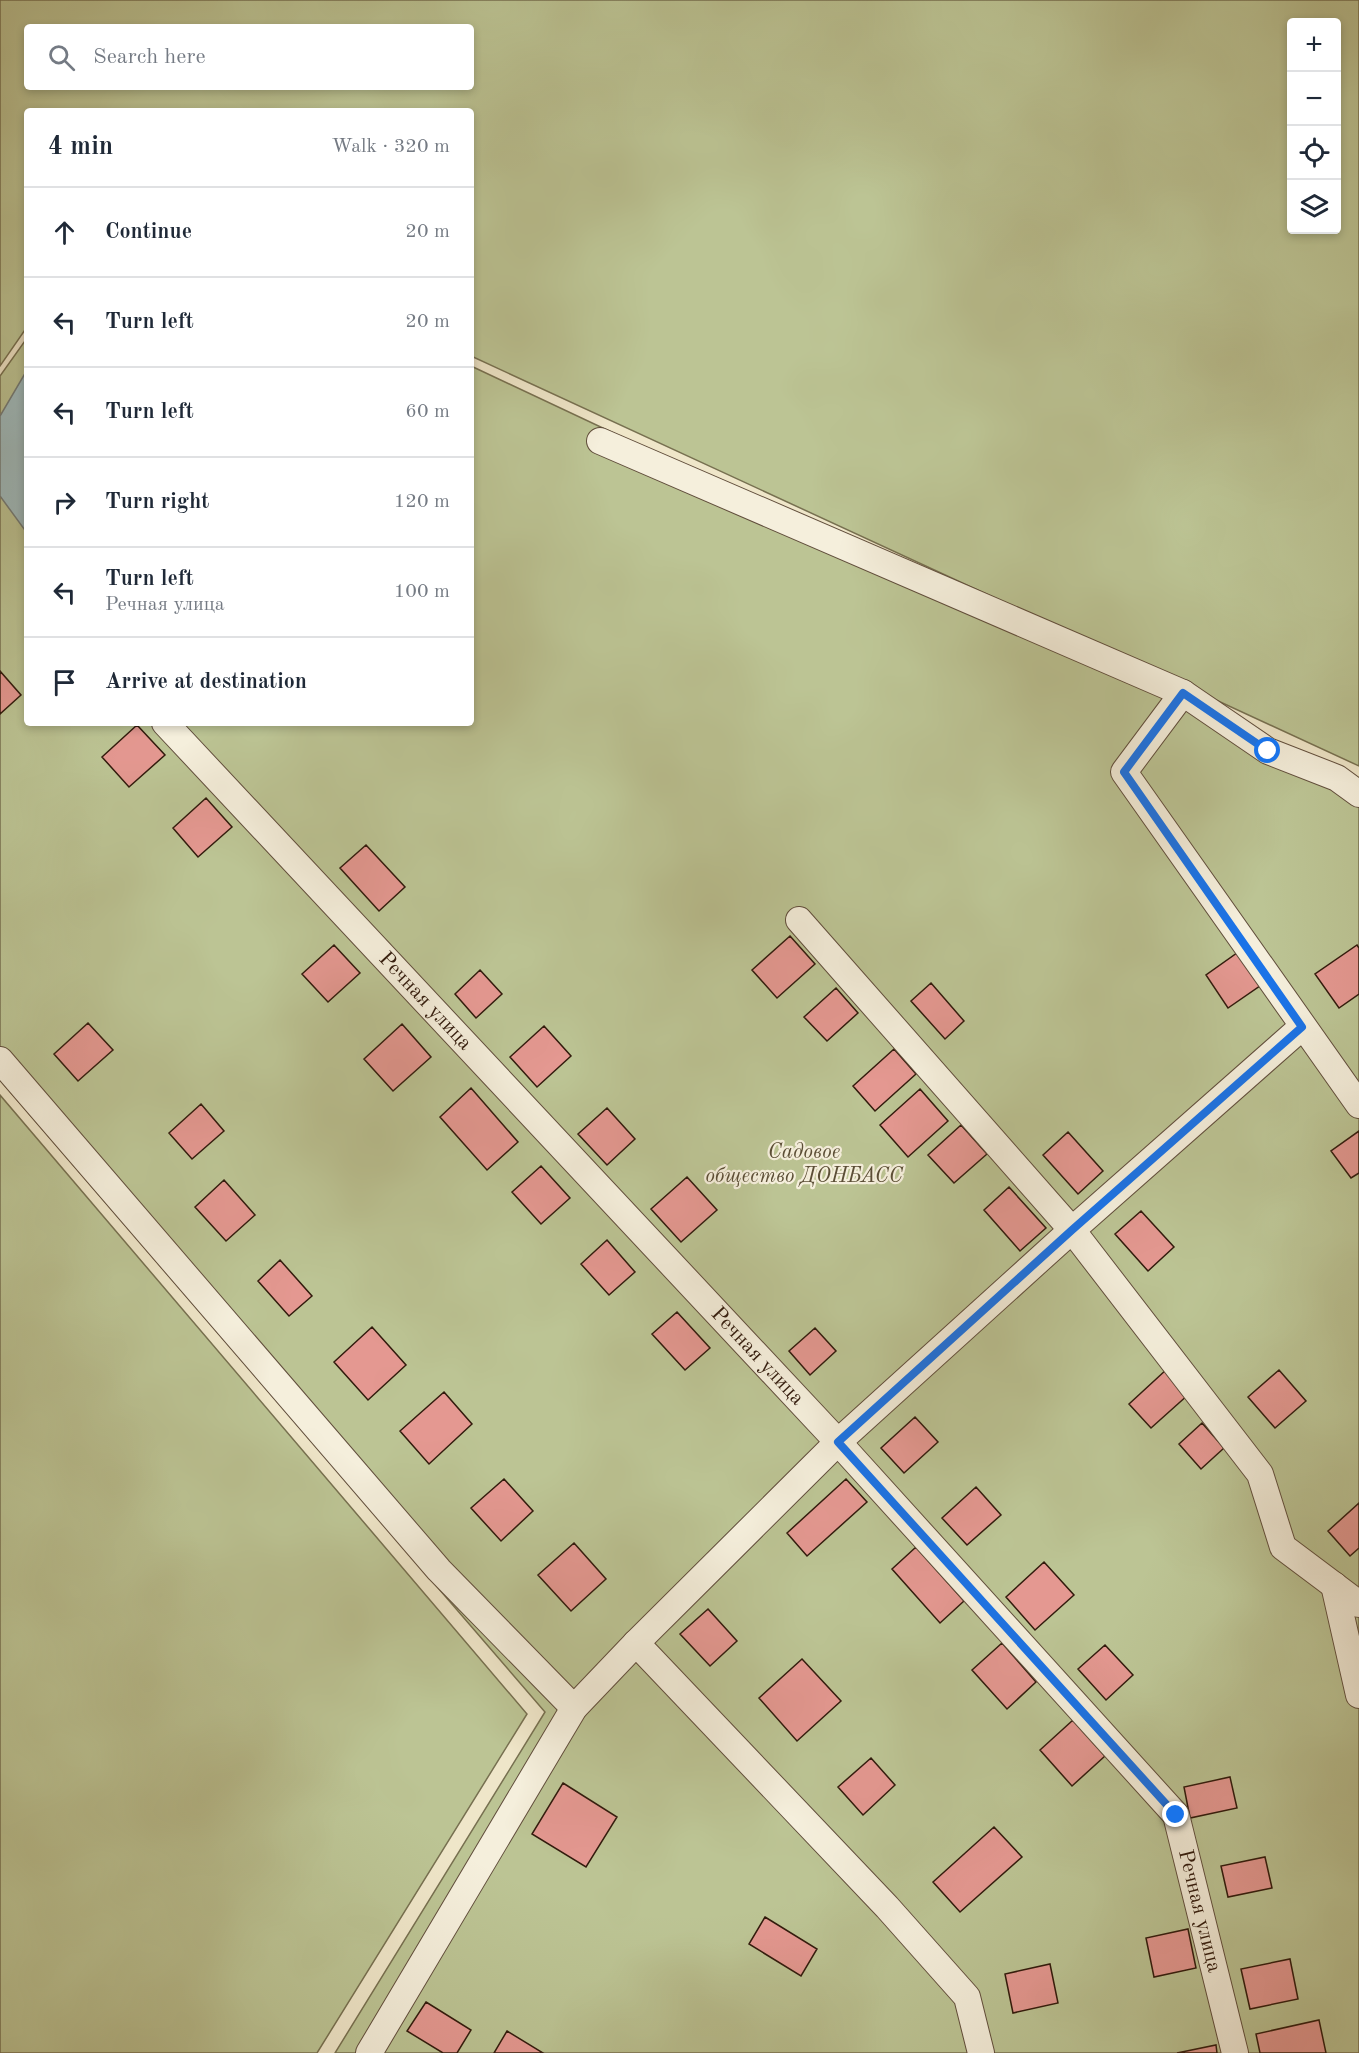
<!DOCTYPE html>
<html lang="en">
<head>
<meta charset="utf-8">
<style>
  body { margin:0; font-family:"Old Standard TT",serif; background:#f6f6f7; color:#1f2937 }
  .controls { position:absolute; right:18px; top:18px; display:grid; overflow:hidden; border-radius:6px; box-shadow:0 3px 9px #0003 }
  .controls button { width:54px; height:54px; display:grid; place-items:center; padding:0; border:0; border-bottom:2px solid #e0e1e3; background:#fff; color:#1f2937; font:30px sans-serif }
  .stop { position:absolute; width:18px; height:18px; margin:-14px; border:4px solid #1a73e8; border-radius:50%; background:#fff }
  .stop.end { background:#1a73e8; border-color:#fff; box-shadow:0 2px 6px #0008 }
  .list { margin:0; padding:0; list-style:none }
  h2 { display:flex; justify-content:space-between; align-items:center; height:78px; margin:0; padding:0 24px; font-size:26px }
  h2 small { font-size:20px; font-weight:400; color:#747a83 }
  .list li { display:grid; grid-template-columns:39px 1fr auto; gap:18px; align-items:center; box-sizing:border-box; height:90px; padding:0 24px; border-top:2px solid #e0e1e3 }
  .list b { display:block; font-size:22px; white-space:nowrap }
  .list p { margin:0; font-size:20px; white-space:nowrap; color:#747a83 }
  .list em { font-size:20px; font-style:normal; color:#747a83 }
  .icon { flex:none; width:33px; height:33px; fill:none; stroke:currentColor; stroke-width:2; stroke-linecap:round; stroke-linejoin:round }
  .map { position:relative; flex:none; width:1359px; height:2053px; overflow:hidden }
  .search { position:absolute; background:#fff; box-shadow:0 3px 9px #0003; left:24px; top:24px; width:450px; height:66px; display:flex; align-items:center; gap:15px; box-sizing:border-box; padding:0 21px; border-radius:6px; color:#747a83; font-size:22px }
  .panel { position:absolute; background:#fff; box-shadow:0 3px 9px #0003; left:24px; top:108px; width:450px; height:618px; border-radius:6px }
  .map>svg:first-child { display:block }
  .green { fill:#bcc494; stroke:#777050; stroke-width:1.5; fill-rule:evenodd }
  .water { fill:#9fbdc1; stroke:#737c79; stroke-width:1.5 }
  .building { fill:#e49891; stroke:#321b0d; stroke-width:1.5 }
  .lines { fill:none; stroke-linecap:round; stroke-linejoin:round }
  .street-casing { stroke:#614e3c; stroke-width:28 }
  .street { stroke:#f5efdc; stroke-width:26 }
  .route { stroke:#1a73e8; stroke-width:8 }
  .labels { text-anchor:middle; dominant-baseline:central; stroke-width:4.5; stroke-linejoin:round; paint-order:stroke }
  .street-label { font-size:21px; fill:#321b0d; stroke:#f5efdc }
  .park-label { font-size:21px; font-style:italic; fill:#5b4e36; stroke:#f5efdc }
</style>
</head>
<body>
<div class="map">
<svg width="1359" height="2053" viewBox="0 0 1359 2053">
  <rect width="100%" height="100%" fill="#efe6c9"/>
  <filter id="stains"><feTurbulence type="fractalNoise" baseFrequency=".00333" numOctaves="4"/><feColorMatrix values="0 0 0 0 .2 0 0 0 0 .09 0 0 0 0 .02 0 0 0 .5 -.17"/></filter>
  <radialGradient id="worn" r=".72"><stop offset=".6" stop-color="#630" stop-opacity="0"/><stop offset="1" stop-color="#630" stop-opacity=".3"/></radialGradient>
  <path class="green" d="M0,0H1359V766L471,356V111H27V327L0,366ZM1292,22H1336V230H1292ZM27,27H471V87H27Z
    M27,338V723H471V366L1359,784V2053H335L545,1712L0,1080V376Z
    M0,1095L527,1714L317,2053H0Z"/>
  <path class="water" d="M27,370V533L0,496V416Z"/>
  <path class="building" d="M0,671L21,695L0,714Z
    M137,725L165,755L129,787L102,757Z
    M206,798L232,827L198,857L173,828Z
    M366,845L405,887L379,911L340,868Z
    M790,936L815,964L777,998L752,970Z
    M334,945L360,973L328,1002L302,974Z
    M1357,945L1359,948V994L1339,1008L1315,974Z
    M1244,948L1267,981L1228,1008L1206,975Z
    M480,970L502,994L476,1018L455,994Z
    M931,983L964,1021L945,1039L911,1001Z
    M836,988L858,1013L827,1041L804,1017Z
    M88,1023L113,1050L78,1081L54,1054Z
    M402,1024L431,1057L393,1091L364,1059Z
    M544,1026L571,1056L537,1087L510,1057Z
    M894,1049L916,1074L875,1111L853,1086Z
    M471,1088L518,1142L487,1170L440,1117Z
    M920,1089L948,1121L908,1157L880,1125Z
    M201,1104L224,1131L192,1159L169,1133Z
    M607,1108L635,1139L607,1165L578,1134Z
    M961,1125L987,1154L954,1183L928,1155Z
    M1359,1131V1173L1351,1178L1331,1151Z
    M1068,1132L1103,1171L1078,1194L1043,1155Z
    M541,1166L570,1198L541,1224L512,1192Z
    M687,1177L717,1210L681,1242L651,1209Z
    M224,1180L255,1215L226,1241L195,1207Z
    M1009,1187L1046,1228L1020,1251L984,1210Z
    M1141,1211L1174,1247L1148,1271L1115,1234Z
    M607,1240L635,1272L609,1295L581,1264Z
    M280,1260L312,1296L289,1316L258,1281Z
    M677,1312L710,1348L685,1370L652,1334Z
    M372,1327L406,1365L368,1400L334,1362Z
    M815,1328L836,1351L810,1375L789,1351Z
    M1167,1369L1189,1394L1151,1428L1129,1404Z
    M1279,1370L1306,1401L1275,1428L1248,1397Z
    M444,1392L472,1424L429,1464L400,1431Z
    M915,1417L938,1442L904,1473L881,1448Z
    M1202,1423L1224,1448L1201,1469L1179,1444Z
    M504,1479L533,1511L501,1541L471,1508Z
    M846,1479L867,1502L807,1556L787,1533Z
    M976,1487L1001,1515L967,1545L942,1518Z
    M1359,1503V1548L1350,1556L1328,1531Z
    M574,1543L606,1579L571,1611L538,1575Z
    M916,1547L964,1601L940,1623L892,1569Z
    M1044,1562L1074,1595L1035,1630L1006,1597Z
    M708,1609L737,1641L710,1666L680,1634Z
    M1002,1643L1036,1682L1007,1709L972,1670Z
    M1105,1645L1133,1675L1106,1700L1078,1669Z
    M802,1659L841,1701L797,1741L759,1698Z
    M1073,1720L1105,1756L1072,1786L1040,1750Z
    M871,1758L895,1785L863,1815L838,1787Z
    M1230,1777L1237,1808L1190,1818L1184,1787Z
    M563,1783L617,1817L586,1867L532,1834Z
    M994,1827L1022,1857L960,1912L933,1882Z
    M1265,1857L1272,1888L1228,1897L1221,1866Z
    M765,1917L817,1949L801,1976L749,1944Z
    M1188,1929L1196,1968L1154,1977L1146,1938Z
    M1290,1959L1298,1999L1250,2009L1241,1969Z
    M1050,1964L1058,2003L1013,2013L1005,1974Z
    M426,2002L471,2030L457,2053H443L407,2031Z
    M1319,2020L1326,2053H1260L1256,2034Z
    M507,2031L543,2053H494Z
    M1216,2045L1217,2053H1177Z"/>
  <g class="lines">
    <defs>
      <g id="street">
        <path d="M600,441L1183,693L1124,772L1359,1105"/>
        <path d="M1183,693L1268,751L1337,778L1359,794"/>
        <path id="s1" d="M165,723L838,1442L1176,1815L1235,2053"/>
        <path d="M799,920L1072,1230L1260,1474L1283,1547L1359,1604"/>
        <path d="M0,1060L439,1570L574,1708"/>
        <path d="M1334,1585L1359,1695"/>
        <path d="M636,1643L887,1907L967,1997L981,2053"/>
        <path d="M369,2053L574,1708L636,1643L838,1442L1072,1230L1302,1027"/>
      </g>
    </defs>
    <use href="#street" class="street-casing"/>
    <use href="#street" class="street"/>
  </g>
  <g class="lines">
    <path class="route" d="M1176,1815L838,1442L1072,1230L1302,1027L1124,772L1183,693L1268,751"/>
  </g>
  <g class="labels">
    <g class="street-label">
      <text stroke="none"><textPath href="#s1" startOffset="381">Речная улица</textPath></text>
      <text stroke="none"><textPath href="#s1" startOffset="867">Речная улица</textPath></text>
      <text stroke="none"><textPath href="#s1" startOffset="1587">Речная улица</textPath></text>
    </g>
    <g class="park-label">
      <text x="804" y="1152">Садовое<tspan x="804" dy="24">общество ДОНБАСС</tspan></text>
    </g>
  </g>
  <rect width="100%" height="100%" filter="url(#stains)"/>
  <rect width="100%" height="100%" fill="url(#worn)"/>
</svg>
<div class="controls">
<button>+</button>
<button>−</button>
<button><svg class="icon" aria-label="locate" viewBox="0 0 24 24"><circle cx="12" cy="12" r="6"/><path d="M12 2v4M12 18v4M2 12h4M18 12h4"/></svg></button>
<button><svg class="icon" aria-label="layers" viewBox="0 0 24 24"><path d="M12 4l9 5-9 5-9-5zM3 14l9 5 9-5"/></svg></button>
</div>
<div class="stop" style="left:1268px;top:751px"></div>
<div class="stop end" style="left:1176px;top:1815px"></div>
<div class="search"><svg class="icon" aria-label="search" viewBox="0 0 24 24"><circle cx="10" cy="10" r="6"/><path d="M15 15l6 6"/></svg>Search here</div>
<section class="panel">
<h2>4 min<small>Walk · 320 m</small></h2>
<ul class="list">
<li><svg class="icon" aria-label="ahead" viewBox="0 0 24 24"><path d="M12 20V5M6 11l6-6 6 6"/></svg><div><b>Continue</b></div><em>20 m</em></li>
<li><svg class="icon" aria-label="left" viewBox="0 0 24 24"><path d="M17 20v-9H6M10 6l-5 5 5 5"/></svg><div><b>Turn left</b></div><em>20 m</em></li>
<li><svg class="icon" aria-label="left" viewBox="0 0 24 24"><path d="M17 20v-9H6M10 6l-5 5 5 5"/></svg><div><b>Turn left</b></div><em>60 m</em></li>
<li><svg class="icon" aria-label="right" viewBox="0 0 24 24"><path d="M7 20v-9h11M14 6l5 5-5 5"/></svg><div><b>Turn right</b></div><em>120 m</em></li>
<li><svg class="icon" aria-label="left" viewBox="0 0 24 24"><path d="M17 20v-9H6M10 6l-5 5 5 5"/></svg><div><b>Turn left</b><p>Речная улица</p></div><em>100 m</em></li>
<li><svg class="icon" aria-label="arrive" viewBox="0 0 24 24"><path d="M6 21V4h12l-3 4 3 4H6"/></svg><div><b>Arrive at destination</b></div></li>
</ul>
</section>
</div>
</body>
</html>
